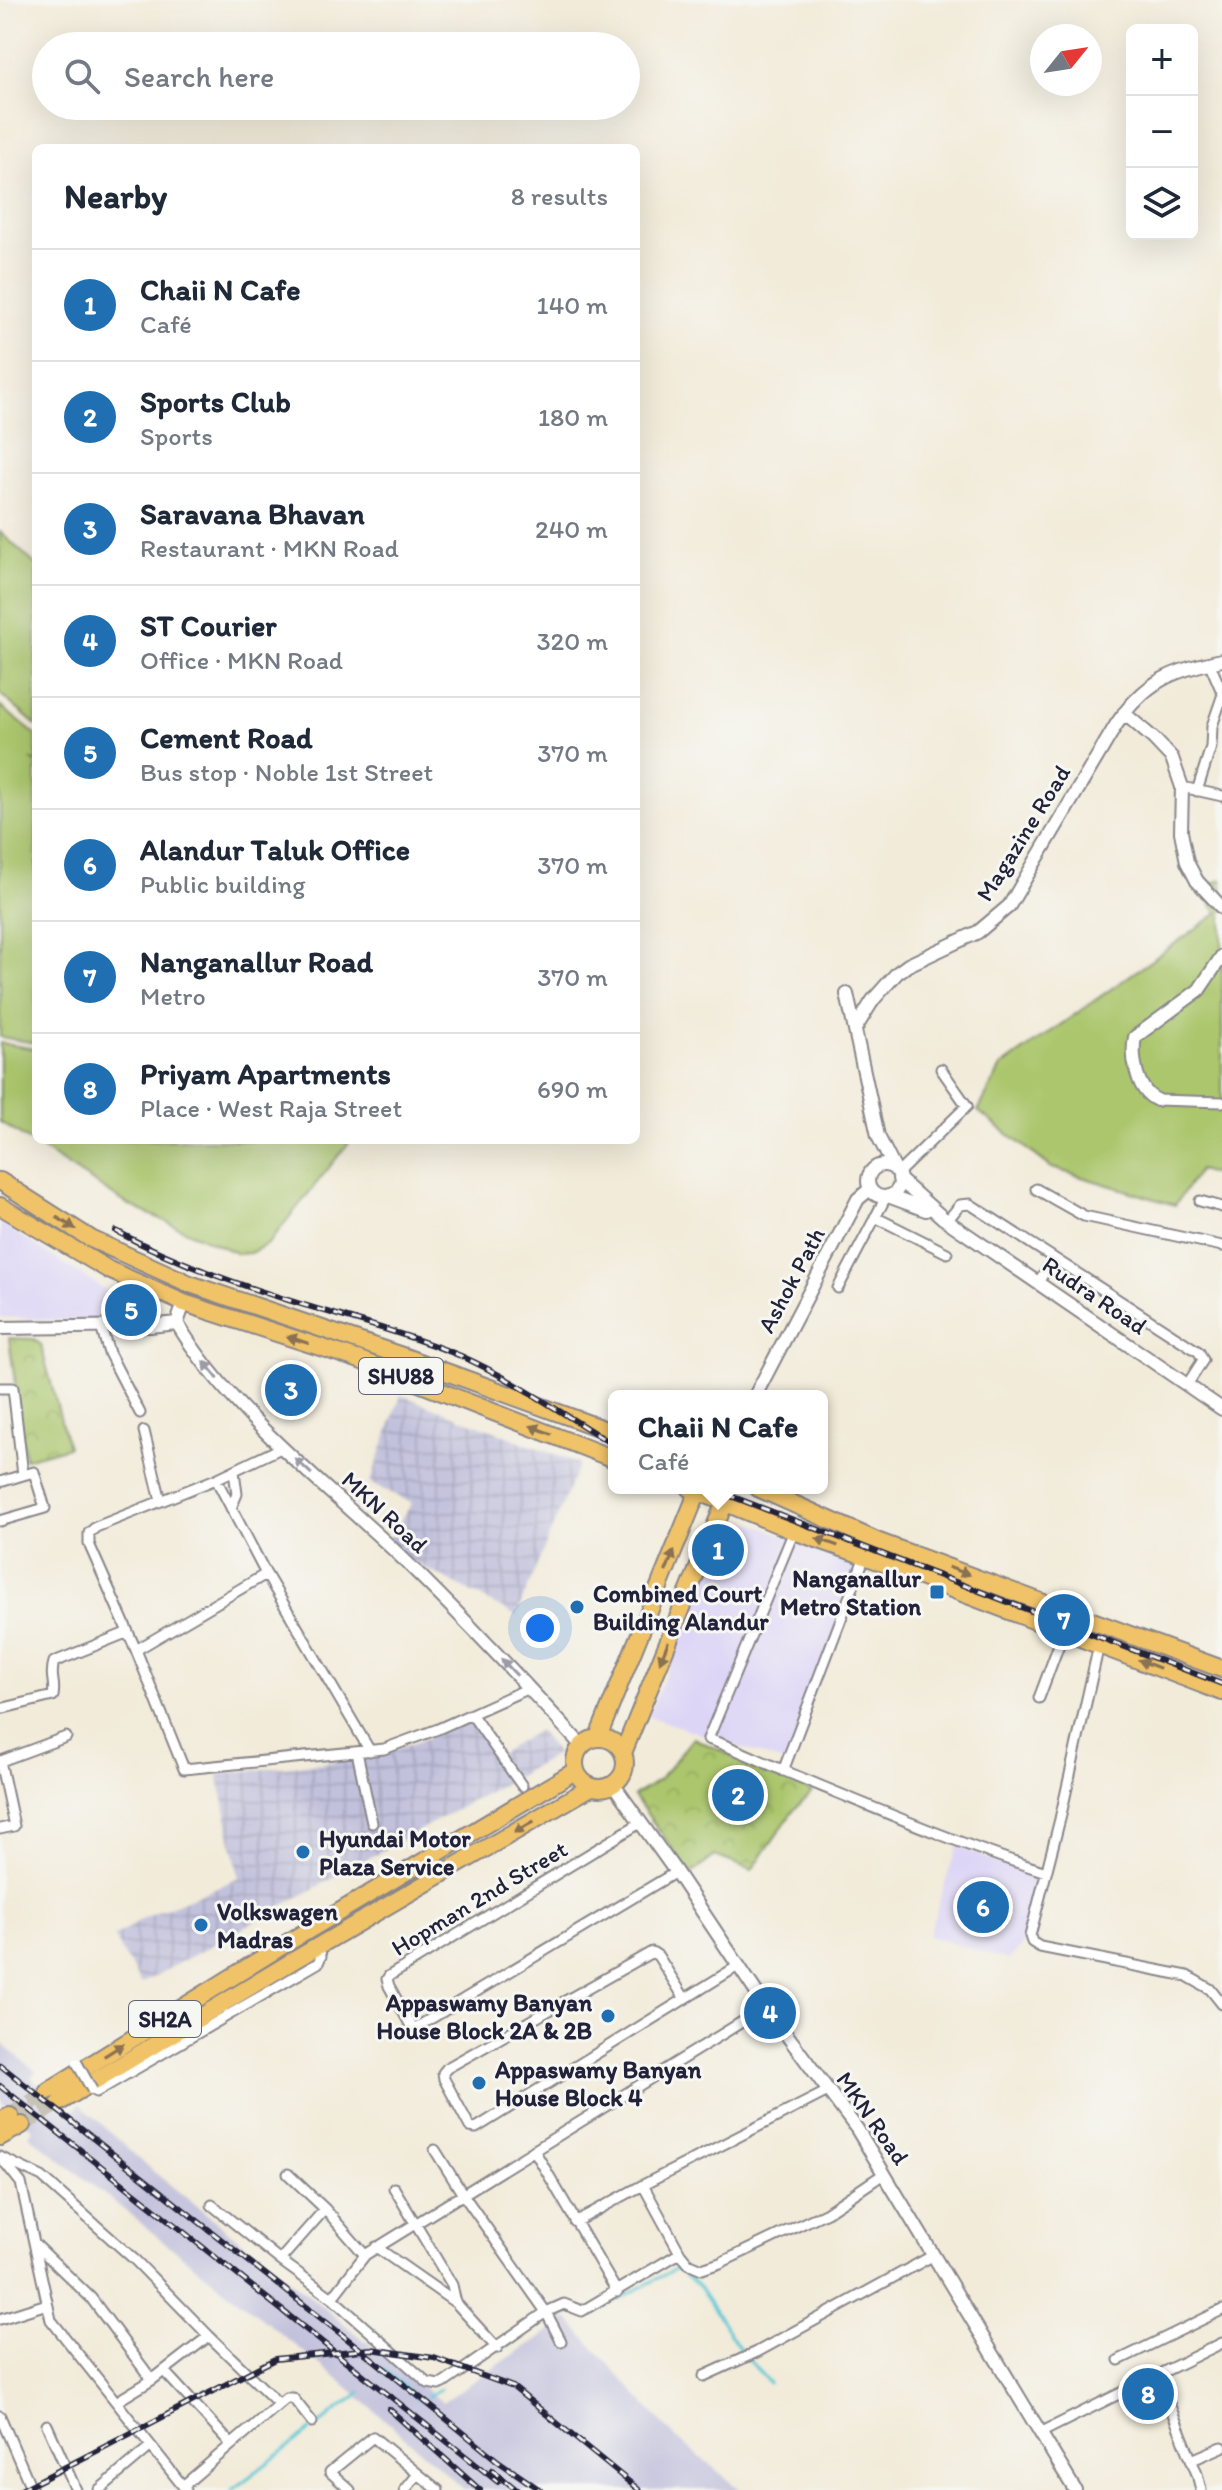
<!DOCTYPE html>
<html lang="en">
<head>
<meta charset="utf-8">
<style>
  body { margin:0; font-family:Itim,sans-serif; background:#f6f6f7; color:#1f2937 }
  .controls { position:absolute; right:24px; top:24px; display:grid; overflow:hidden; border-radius:12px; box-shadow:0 8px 32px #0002 }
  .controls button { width:72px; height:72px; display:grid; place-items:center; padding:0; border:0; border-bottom:2px solid #e0e1e3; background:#fff; color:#1f2937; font:40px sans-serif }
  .compass { position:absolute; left:1030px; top:24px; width:72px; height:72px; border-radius:50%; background:#fff; box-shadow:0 8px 32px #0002; rotate:60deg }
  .you { position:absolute; left:540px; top:1628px; width:28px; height:28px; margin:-20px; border:6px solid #fff; border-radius:50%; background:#1a73e8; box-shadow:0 0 0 12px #1a73e833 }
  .badge { display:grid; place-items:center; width:52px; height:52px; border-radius:50%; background:#1f6fb2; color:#fff; font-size:26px; font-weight:700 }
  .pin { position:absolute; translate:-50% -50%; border:4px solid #fff; box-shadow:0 2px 8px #0006 }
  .popup { position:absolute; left:608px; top:1390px; width:220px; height:104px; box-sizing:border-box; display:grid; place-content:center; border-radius:12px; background:#fff; filter:drop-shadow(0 2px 6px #0005); font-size:26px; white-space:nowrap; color:#747a83 }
  .popup b { font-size:30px; color:#1f2937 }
  .popup::after { content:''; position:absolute; left:50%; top:100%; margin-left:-16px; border:16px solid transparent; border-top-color:#fff }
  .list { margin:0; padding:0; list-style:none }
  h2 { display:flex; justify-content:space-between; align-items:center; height:104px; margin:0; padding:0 32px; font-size:34px }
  h2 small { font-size:26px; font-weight:400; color:#747a83 }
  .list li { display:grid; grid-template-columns:52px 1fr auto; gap:24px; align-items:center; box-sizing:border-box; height:112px; padding:0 32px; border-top:2px solid #e0e1e3 }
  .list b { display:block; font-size:30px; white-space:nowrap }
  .list p { margin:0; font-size:26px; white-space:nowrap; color:#747a83 }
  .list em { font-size:26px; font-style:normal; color:#747a83 }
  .icon { flex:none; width:44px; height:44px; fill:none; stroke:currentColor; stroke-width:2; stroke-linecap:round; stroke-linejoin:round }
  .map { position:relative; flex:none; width:1222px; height:2490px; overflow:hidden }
  .search { position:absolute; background:#fff; box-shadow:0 8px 32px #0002; left:32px; top:32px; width:608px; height:88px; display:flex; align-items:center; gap:20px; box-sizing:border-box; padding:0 28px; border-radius:44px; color:#747a83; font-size:30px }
  .panel { position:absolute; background:#fff; box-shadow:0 8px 32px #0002; left:32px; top:144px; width:608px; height:1000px; border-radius:12px }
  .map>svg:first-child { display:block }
  .built { fill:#ddd5f6 }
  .industrial { fill:url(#industrial-grid) }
  .railway { fill:#c2c1dc }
  .grass { fill:#acc66d; stroke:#677454; stroke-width:2 }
  .park { fill:url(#park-crowns); stroke:#677454; stroke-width:2 }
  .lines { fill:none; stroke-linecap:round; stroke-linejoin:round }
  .stream { stroke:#5dc8d6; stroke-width:3 }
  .primary-tunnel { stroke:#c8c3b9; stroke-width:16; stroke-dasharray:16 8; stroke-linecap:butt }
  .minor-casing { stroke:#8a868a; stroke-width:13 }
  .tertiary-casing { stroke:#8a868a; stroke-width:16 }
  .primary-casing { stroke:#8a868a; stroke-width:20 }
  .minor { stroke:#fff; stroke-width:9 }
  .tertiary { stroke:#fff; stroke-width:12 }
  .primary { stroke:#f0c369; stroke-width:16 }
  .rail-casing { stroke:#22223b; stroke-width:6 }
  .rail { stroke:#f6f6f2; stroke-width:3; stroke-dasharray:9; stroke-linecap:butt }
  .minor-bridge-casing { stroke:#8a868a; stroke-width:13; stroke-linecap:butt }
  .minor-bridge { stroke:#fff; stroke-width:9 }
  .oneway { fill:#897252 }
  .oneway2 { fill:#9c9ca7 }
  .poi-dot { fill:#1f6fb2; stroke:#f6f6f2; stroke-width:3 }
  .labels { text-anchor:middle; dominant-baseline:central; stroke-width:6; stroke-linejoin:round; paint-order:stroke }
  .shield { fill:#f6f6f2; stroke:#626272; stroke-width:2 }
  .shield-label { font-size:22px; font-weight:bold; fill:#22223b }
  .street-label { font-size:24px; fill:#22223b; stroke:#f6f6f2 }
  .poi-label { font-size:24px; font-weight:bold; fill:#22223b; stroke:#f6f6f2; text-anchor:start }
</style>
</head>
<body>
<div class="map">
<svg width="1222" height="2490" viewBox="0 0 1222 2490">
  <defs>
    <pattern id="industrial-grid" width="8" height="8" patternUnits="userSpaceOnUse" patternTransform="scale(2)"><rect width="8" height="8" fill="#c2c1dc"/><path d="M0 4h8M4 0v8" fill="none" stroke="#a6a6be"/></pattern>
    <pattern id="park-crowns" width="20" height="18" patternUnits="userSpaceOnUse" patternTransform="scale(2)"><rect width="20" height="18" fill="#acc66d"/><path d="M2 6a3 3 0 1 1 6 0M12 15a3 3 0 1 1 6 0" fill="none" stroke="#94aa5f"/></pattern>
  </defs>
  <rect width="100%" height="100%" fill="#f6f6f2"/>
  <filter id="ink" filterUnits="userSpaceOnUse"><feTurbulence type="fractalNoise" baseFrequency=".0125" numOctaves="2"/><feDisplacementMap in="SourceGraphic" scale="16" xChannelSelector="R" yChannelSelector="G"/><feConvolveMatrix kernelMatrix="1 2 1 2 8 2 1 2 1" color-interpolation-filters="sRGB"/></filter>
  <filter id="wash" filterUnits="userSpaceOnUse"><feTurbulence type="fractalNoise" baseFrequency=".006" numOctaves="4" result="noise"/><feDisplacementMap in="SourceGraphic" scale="32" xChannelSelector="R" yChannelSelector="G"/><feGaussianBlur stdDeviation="1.8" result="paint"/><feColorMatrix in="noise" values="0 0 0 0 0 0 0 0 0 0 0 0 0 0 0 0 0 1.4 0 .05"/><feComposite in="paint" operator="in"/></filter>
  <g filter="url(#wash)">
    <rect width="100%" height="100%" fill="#f2ebd9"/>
    <path class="built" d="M0,1223L124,1302L99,1322L0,1317Z
      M736,1517L862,1565L786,1763L648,1716L730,1522Z
      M957,1846L1034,1878L1023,1945L1009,1960L928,1936Z"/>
    <path class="industrial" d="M401,1395L579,1464L516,1616L406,1558L388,1541L412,1503L370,1483Z
      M472,1719L498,1755L538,1730L557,1754L141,1984L114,1937L145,1917L239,1878L218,1774L367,1758L417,1742Z"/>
    <path class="railway" d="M0,2042L36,2071L31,2077L71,2113L80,2104L149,2168L442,2402L568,2319L674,2436L741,2490H465L342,2382L29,2135L33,2129L0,2100Z"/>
    <path class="grass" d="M0,532L36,565V725L0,694Z
      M0,706L36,735V761L32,760L36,764V1043L0,1037Z
      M1222,880V1177L1199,1170L1175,1205L1052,1168L978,1111L1001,1067L1218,913L1198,888Z
      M0,1043L36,1049V1140H351L268,1244L250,1253L238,1254L129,1205L0,1122Z"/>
    <path class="park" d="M9,1338L34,1339L41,1345L68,1447L25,1459Z
      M693,1738L812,1792L794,1810L752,1870L715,1856L691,1874L634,1796L660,1779Z"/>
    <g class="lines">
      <path class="stream" d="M591,2311L610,2304L677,2268L699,2287L742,2352L769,2383
        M559,2317L575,2312
        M500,2350L544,2323
        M381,2372L383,2369L421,2401
        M428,2396L440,2389
        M232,2490L361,2392"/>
    </g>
  </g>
  <g filter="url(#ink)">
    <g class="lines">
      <path class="primary-tunnel" d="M10,2116L48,2091
        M22,2125L60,2102"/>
      <defs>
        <path id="minor" d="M1209,662L1222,692
          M1182,787L1222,796
          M1197,791L1211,747L1212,726L1222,697
          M1157,1100L1222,1102
          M897,1174L967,1106L941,1069
          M1036,1189L1084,1216L1222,1246
          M1200,1201L1222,1207
          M875,1217L947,1253
          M947,1221L960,1205L970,1204L1199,1352L1203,1360L1187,1385
          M1038,1282L1054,1259
          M838,1288L886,1197
          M101,1327L109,1353L140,1413
          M0,1388H13L23,1475L0,1482
          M144,1431L161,1501
          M283,1447L216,1479L96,1527L89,1533V1544L136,1650L184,1769L384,1749L438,1729L529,1688
          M216,1479L266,1574L370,1751
          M231,1508L237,1494L234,1471
          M0,1521L45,1508L34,1472L23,1475
          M794,1531L708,1739C735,1748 760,1761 787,1772C872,1807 958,1844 1046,1872
          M1099,1645L1060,1819L1030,1936L1032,1942L1040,1947L1187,1976L1210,1989L1222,2004
          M136,1650L266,1574
          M1039,1698L1064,1631
          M0,1709L53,1696C56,1682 49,1677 54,1662L126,1633
          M472,1715L522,1786
          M357,1752L372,1823
          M0,1761L14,1826L0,1829
          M1,1761L66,1737
          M783,1771L865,1556
          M640,1823L389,1976L387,1979L389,1986L410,2024L414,2028L417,2027L676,1872
          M685,1999L658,1956L652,1952L447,2068L443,2073L444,2079L470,2127L476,2128L738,1966
          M92,2090L96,2092L318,1963L321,1956L319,1946
          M435,2150L462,2193L546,2312L564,2304L582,2311L680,2253L643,2185L828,2091
          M534,2150L617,2292
          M0,2157L42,2177L136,2261L209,2336L279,2404L183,2486
          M2,2159L21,2183L51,2320L186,2490
          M288,2174L325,2209L365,2255
          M394,2188L452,2285L456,2303L497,2348
          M212,2205L280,2260L332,2298L428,2383L439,2385L444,2383L546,2312L561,2341
          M575,2222L643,2185
          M35,2244L91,2298L152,2380
          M376,2247L456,2303
          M680,2253L688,2263L702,2269L720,2263L827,2212L885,2173
          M280,2260L325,2209
          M332,2298L365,2255L766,2007
          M0,2319L47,2304
          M1119,2360L1222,2310
          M164,2371L231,2444
          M704,2376L757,2352L934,2255
          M1158,2376L1197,2474L1201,2490
          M116,2402L152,2380L209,2336
          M279,2404L286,2398H293L312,2422
          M0,2416L32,2490
          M47,2425L76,2490
          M1040,2433L1222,2343
          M1192,2460L1222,2447
          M99,2490L151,2446
          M350,2490L330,2472L373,2437L438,2490
          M405,2490L418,2474"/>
        <path id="tertiary" d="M1124,713L1154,739L1172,758L1182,787L1181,832L1187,862L1197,881L1222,908
          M847,994L878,1136L895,1170
          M855,1029L873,1000L897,973L908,965L978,932L1009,906L1116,725C1145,681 1173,670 1222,660
          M1157,1100C1136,1091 1131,1056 1135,1037L1199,990L1222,956
          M868 1181a16 16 0 1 1 32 0a16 16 0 1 1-32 0Z
          M899,1179L943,1218L1222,1409
          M888,1196L926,1210
          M184,1303L177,1323C229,1411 321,1481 395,1551C460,1613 521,1679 581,1745
          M0,1328L150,1326L177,1323
          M755,1396L858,1199L870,1189
          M613,1784L676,1872L766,2007L857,2129L1075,2490"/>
        <path id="primary" d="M0,1181L91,1239L190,1284L405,1357L614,1433
          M0,1206L109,1270L184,1303L357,1359L614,1459
          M690,1488L794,1531L865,1556L1222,1692
          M758,1488L879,1542L1222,1669
          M598,1737L698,1491
          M575 1763a25 25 0 1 1 50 0a25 25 0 1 1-50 0Z
          M623,1753L725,1502
          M48,2091L282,1946L575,1771
          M60,2102L291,1962L591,1787
          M0,2121L10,2116
          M0,2137L22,2125"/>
      </defs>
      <use href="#minor" class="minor-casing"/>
      <use href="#tertiary" class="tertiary-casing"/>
      <use href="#primary" class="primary-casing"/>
      <use href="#minor" class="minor"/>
      <use href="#tertiary" class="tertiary"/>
      <use href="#primary" class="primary"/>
      <defs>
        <path id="rail" d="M116,1231C176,1263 239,1285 304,1305C357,1321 410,1335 461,1356C515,1380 564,1415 614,1445
          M710,1488L1222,1684
          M0,2065L374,2360L498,2461L540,2490
          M0,2086L498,2482
          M389,2409L480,2490
          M492,2470L517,2490
          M21,2490L275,2359L371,2349L434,2358L513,2387L639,2490"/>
      </defs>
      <use href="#rail" class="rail-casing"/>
      <use href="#rail" class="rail"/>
      <defs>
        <path id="minor-bridge" d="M77,2063L92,2090"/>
      </defs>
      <use href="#minor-bridge" class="minor-bridge-casing"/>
      <use href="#minor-bridge" class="minor-bridge"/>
    </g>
    <defs><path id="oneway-solid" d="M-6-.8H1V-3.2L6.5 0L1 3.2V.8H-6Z" transform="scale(2)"/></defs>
    <g class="oneway">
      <use href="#oneway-solid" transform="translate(66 1223) rotate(32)"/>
      <use href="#oneway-solid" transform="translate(298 1340) rotate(-162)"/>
      <use href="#oneway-solid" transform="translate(541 1430) rotate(-159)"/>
      <use href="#oneway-solid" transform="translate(827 1542) rotate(-161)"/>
      <use href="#oneway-solid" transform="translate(670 1561) rotate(-68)"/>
      <use href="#oneway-solid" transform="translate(959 1571) rotate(20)"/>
      <use href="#oneway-solid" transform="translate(664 1652) rotate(112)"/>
      <use href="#oneway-solid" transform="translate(1149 1664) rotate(-159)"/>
      <use href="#oneway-solid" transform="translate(524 1827) rotate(150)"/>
      <use href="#oneway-solid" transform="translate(114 2050) rotate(-32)"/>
    </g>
    <g class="oneway2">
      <use href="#oneway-solid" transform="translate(211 1370) rotate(-129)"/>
      <use href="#oneway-solid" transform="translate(303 1466) rotate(-137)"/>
      <use href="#oneway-solid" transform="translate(509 1667) rotate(-133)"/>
    </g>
  </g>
  <g class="poi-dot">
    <rect x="929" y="1584" width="16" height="16" rx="4"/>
    <circle cx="577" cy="1607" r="8"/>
    <circle cx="303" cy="1852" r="8"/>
    <circle cx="201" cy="1925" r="8"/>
    <circle cx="608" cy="2016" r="8"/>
    <circle cx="479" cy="2083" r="8"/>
  </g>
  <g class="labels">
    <g class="shield">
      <rect x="359" y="1358" width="84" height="36" rx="6"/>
      <rect x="129" y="2001" width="72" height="36" rx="6"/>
    </g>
    <g class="shield-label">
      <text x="401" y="1376">SHU88</text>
      <text x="165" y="2019">SH2A</text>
    </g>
    <g class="street-label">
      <text transform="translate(1023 833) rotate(-58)">Magazine Road</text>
      <text transform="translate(791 1280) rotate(-62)">Ashok Path</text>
      <text transform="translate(1095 1295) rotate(34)">Rudra Road</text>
      <text transform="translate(385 1512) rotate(43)">MKN Road</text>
      <text transform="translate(479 1898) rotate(-31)">Hopman 2nd Street</text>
      <text transform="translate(873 2118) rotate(55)">MKN Road</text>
    </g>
    <g class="poi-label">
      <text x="921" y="1578" text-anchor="end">Nanganallur<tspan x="921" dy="28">Metro Station</tspan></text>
      <text x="593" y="1593">Combined Court<tspan x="593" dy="28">Building Alandur</tspan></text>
      <text x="319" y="1838">Hyundai Motor<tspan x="319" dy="28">Plaza Service</tspan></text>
      <text x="217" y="1911">Volkswagen<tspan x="217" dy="28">Madras</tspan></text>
      <text x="592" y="2002" text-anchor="end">Appaswamy Banyan<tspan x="592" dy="28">House Block 2A &amp; 2B</tspan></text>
      <text x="495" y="2069">Appaswamy Banyan<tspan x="495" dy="28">House Block 4</tspan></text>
    </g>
  </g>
</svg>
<div class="controls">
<button>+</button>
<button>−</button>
<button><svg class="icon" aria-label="layers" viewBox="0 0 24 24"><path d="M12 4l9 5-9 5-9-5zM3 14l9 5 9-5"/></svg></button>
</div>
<svg class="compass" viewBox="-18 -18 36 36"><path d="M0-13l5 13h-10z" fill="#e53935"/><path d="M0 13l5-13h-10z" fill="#747a83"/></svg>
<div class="you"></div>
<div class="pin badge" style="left:718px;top:1550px">1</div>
<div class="popup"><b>Chaii N Cafe</b>Café</div>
<div class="pin badge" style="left:738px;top:1795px">2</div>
<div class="pin badge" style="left:291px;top:1390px">3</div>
<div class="pin badge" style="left:770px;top:2013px">4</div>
<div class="pin badge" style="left:131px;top:1310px">5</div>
<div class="pin badge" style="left:983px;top:1907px">6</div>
<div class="pin badge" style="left:1064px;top:1620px">7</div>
<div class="pin badge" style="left:1148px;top:2394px">8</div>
<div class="search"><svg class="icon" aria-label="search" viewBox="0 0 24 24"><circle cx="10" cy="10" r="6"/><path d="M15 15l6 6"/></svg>Search here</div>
<section class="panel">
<h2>Nearby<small>8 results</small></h2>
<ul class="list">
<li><span class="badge">1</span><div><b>Chaii N Cafe</b><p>Café</p></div><em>140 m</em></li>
<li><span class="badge">2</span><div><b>Sports Club</b><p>Sports</p></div><em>180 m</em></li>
<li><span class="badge">3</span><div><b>Saravana Bhavan</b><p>Restaurant · MKN Road</p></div><em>240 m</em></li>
<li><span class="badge">4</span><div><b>ST Courier</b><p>Office · MKN Road</p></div><em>320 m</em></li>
<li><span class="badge">5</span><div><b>Cement Road</b><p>Bus stop · Noble 1st Street</p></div><em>370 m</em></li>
<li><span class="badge">6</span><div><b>Alandur Taluk Office</b><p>Public building</p></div><em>370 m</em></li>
<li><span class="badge">7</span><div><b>Nanganallur Road</b><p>Metro</p></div><em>370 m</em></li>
<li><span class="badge">8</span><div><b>Priyam Apartments</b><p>Place · West Raja Street</p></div><em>690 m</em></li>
</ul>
</section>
</div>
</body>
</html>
